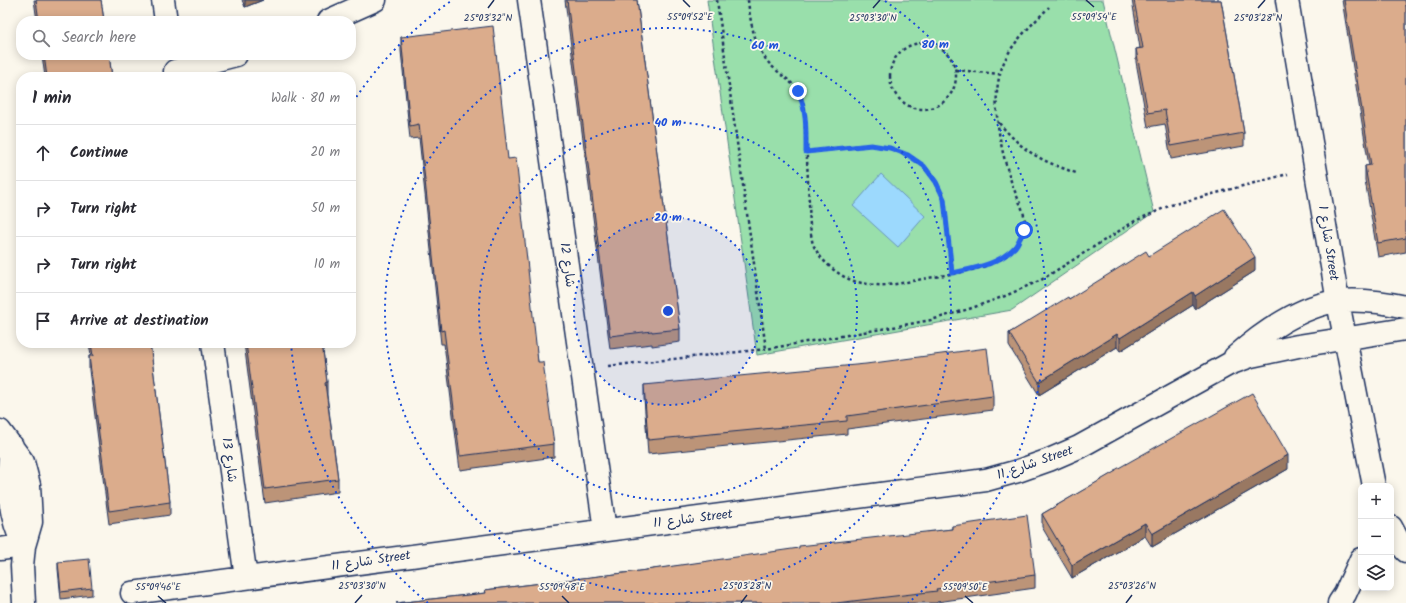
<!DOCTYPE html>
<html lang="en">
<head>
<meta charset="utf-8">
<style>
  body { margin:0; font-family:Kalam,"Playpen Sans Arabic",sans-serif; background:#f2f2f3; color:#2b2b33 }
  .controls { position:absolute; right:12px; bottom:12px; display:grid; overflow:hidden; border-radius:8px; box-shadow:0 2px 10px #0003 }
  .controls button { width:36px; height:36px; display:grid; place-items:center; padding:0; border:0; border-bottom:1px solid #e1e1e2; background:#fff; color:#2b2b33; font:20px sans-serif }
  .stop { position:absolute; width:12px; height:12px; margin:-9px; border:3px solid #2563eb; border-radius:50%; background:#fff }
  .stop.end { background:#2563eb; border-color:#fff; box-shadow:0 1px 4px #0008 }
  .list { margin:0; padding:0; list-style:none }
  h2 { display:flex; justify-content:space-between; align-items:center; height:52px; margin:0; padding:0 16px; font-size:17px }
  h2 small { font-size:13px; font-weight:400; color:#7c7c81 }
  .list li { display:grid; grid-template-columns:26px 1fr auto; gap:12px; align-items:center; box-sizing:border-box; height:56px; padding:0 16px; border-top:1px solid #e1e1e2 }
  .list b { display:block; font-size:15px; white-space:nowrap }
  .list em { font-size:13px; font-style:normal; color:#7c7c81 }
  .icon { flex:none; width:22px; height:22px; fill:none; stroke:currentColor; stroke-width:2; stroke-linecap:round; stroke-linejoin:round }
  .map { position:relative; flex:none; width:1406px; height:603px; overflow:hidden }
  .search { position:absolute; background:#fff; box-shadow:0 2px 10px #0003; left:16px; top:16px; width:340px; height:44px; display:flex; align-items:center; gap:10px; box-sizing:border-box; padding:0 14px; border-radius:16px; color:#7c7c81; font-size:15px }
  .panel { position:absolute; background:#fff; box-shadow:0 2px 10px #0003; left:16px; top:72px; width:340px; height:276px; border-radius:16px }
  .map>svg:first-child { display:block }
  .green { fill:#99dfab; stroke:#5a8784 }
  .water { fill:#9cd9fd; stroke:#6895bd }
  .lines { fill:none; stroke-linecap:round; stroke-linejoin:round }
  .minor-casing { stroke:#1b2f5e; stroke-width:25 }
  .path { stroke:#1b2f5e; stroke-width:2.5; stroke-dasharray:3 3; stroke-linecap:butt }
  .minor { stroke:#fbf7ec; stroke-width:22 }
  .wall { fill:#bc9478; stroke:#1b2f5e }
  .shaded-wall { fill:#997862; stroke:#1b2f5e }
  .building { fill:#dbac8c; stroke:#1b2f5e }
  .route { stroke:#2563eb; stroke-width:5 }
  .ticks { fill:none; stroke:#1b2f5e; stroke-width:1.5 }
  .ring { fill:none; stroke:#1d4ed8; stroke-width:2; stroke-dasharray:2 4 }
  .labels { text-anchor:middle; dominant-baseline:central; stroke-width:3.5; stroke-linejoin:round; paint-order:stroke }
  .street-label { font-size:13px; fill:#1b2f5e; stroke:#fbf7ec }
  .ticks-label { font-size:10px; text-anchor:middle; fill:#1b2f5e; stroke:#fbf7ec; stroke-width:3.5; stroke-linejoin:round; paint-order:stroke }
  .centre { fill:#1d4ed8; stroke:#fbf7ec; stroke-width:2 }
  .ring-label { font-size:12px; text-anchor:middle; font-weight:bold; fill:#1d4ed8; stroke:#fbf7ec; stroke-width:3.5; stroke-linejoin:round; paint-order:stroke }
</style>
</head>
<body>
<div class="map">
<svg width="1406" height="603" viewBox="0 0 1406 603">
  <rect width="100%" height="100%" fill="#fbf7ec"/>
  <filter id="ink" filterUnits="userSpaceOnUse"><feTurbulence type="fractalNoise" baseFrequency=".025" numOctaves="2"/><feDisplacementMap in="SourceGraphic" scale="8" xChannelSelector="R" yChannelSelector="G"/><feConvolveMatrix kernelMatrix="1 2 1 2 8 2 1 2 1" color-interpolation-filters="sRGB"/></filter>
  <g filter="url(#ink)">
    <path class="green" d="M707,0H1103L1154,212L1012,310L757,355Z"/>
    <path class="water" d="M881,174L925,216L898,247L853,206Z"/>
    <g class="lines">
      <defs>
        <path id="minor" d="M163,0L166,21
          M529,0L605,530
          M1287,0L1338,302L1374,486
          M328,21L375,0
          M175,71L236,55
          M213,343L246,578
          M1235,357C1262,333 1302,305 1339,301C1362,299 1384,302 1406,307
          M0,431L23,462L29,485L31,522L24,546L22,566L24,603
          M3,448L12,446C5,479 9,516 24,546
          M1391,527L1399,542L1406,551
          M0,549L24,546
          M132,593L986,480L1018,471L1049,460L1079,447L1229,364L1251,356L1298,346L1406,329
          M1339,603L1345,594L1361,559"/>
      </defs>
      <use href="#minor" class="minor-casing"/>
      <path class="path" d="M717,0L766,349
        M748,0C750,21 754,43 767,61C776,72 790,79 798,91C802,98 804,106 805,114L810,226C811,231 811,238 813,244C820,261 839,277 857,282C867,284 877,286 887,285C899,284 911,281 923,279C948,274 980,271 1002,258C1011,253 1021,241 1024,230C1028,214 1017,199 1012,184C1000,149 988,95 1005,60C1014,40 1034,23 1049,7
        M890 76a33 33 0 1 1 66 0a33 33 0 1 1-66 0Z
        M956,70L999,74
        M999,123C1024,152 1039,160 1076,173
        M806,152L871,145L890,148L908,155L924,166L936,182L944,199L952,273
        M608,366L766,349L893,327L931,320L969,309L1005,296L1041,280L1135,221L1171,205L1288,174"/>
      <use href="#minor" class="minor"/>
    </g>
    <path class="wall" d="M34,0H101L104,21H37Z
      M242,0H263L245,7Z
      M565,0H637L680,329V342L652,346V344L610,349Z
      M1132,0H1221L1244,133V146L1171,159L1165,124L1148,127L1136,62V49L1140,48Z
      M1342,0H1405L1406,7V252L1378,257L1365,180V166H1369Z
      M401,37L508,159L538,362L554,444V457L460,470L444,344H441L419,138L410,139L401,51Z
      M42,55H109L112,77H45Z
      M1149,256L1255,271L1195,309L1193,305L1120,351L1117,347L1039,395L1009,346V333L1069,299Z
      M89,343H150L170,502V515L109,524L89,370V356H91Z
      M244,343H322L327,382V395L338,479V492L265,503Z
      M644,385L993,396V410L847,429V434L648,454L644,398Z
      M1288,469L1152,547L1145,536L1072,578L1042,527V514L1115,472V470Z
      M952,526L1035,575V588L937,602V603H396L485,593V590L632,572L952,529Z
      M58,562L92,588V595L61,599L58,569Z"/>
    <path class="shaded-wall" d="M245,0H263L245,7Z
      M1255,257V271L1195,309V296Z
      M1193,292V305L1120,351V338Z
      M1117,334V347L1039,395V382Z
      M1288,455V469L1152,547V534Z
      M1145,523V536L1072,578V565Z"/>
    <path class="building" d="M36,0H101L104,21H39Z
      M567,0H637L680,329L652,332V331L610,336Z
      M1134,0H1221L1244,133L1171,146L1165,110L1148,113L1136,49L1143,48Z
      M1344,0H1405L1406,7V238L1378,243L1365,166L1371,165Z
      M493,26L508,159L516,158L538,362H543L554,444L460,456L444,330L441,331L419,124L410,126L401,37Z
      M44,55H109L112,77H47Z
      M1224,209L1255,257L1195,296L1193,292L1120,338L1117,334L1039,382L1009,333L1068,297L1069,299L1146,251L1149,256Z
      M91,343H150L170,502L109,511L89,356H93Z
      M246,343H322L327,382L325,383L338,479L265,489Z
      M987,348L993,396L847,416V421L648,440L644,385L866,364Z
      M1252,393L1288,455L1152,534L1145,523L1072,565L1042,514L1116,471L1115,470Z
      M1027,515L1035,575L936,589L937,591L836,603H396L486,593L485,590L632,572L799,548V546L952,529V526Z
      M89,559L92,588L61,592L58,562Z"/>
  </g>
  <g class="lines" filter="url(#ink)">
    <path class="route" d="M798,91C807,111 806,130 806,152L871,145L890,148L908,155L924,166L936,182L944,199L952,273C975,268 998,265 1015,247C1019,242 1021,235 1024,230"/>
  </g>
  <path class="ticks" d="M683,0L690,7M1086,0L1094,7M488,8L494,0M873,8L880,0M1258,8L1265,0M158,596L166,603M562,596L569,603M965,596L973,603M355,603L362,595M741,603L747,595M1126,603L1132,595"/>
  <circle cx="668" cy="311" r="94" fill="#1d4ed8" fill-opacity=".12"/>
  <g class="ring">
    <circle cx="668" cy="311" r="94"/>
    <circle cx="668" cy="311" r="189"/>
    <circle cx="668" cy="311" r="283"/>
    <path d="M428 603A378 378 0 0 1 291 344M353 102A378 378 0 0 1 451 1M885 1A378 378 0 0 1 908 603"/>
  </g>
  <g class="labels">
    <g class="street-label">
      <text transform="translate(1328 243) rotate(81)">شارع 1 Street</text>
      <text transform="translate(567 265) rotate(82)">شارع 12</text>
      <text transform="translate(229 460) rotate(82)">شارع 13</text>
      <text transform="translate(1035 463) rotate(-19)">شارع 11 Street</text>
      <text transform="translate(693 519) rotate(-7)">شارع 11 Street</text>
      <text transform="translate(371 561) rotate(-8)">شارع 11 Street</text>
    </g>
  </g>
  <g class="ticks-label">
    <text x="690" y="20">55°09'52"E</text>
    <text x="1094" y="20">55°09'54"E</text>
    <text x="488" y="21">25°03'32"N</text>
    <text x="873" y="21">25°03'30"N</text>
    <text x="1258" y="21">25°03'28"N</text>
    <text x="362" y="589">25°03'30"N</text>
    <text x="747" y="589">25°03'28"N</text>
    <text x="1132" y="589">25°03'26"N</text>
    <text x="158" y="590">55°09'46"E</text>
    <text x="562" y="590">55°09'48"E</text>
    <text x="965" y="590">55°09'50"E</text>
  </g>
  <circle cx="668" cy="311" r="6" class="centre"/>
  <g class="ring-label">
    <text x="935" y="48">80 m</text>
    <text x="765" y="49">60 m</text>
    <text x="668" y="126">40 m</text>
    <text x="668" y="221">20 m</text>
  </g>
</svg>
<div class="controls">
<button>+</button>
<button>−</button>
<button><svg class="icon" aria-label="layers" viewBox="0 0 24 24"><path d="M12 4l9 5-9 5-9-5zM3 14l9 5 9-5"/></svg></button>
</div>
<div class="stop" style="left:1024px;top:230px"></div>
<div class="stop end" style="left:798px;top:91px"></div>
<div class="search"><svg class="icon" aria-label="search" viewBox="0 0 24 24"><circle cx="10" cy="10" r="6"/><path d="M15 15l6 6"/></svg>Search here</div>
<section class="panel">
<h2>1 min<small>Walk · 80 m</small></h2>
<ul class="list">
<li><svg class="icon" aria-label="ahead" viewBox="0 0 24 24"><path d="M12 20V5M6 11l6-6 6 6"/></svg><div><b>Continue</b></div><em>20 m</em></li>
<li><svg class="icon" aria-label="right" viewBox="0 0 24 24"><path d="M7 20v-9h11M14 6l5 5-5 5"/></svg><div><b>Turn right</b></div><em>50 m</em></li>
<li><svg class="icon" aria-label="right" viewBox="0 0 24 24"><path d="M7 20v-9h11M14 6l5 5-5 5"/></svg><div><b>Turn right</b></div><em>10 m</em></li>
<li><svg class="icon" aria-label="arrive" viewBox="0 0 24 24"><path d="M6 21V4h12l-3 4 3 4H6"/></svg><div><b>Arrive at destination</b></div></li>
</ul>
</section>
</div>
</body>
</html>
